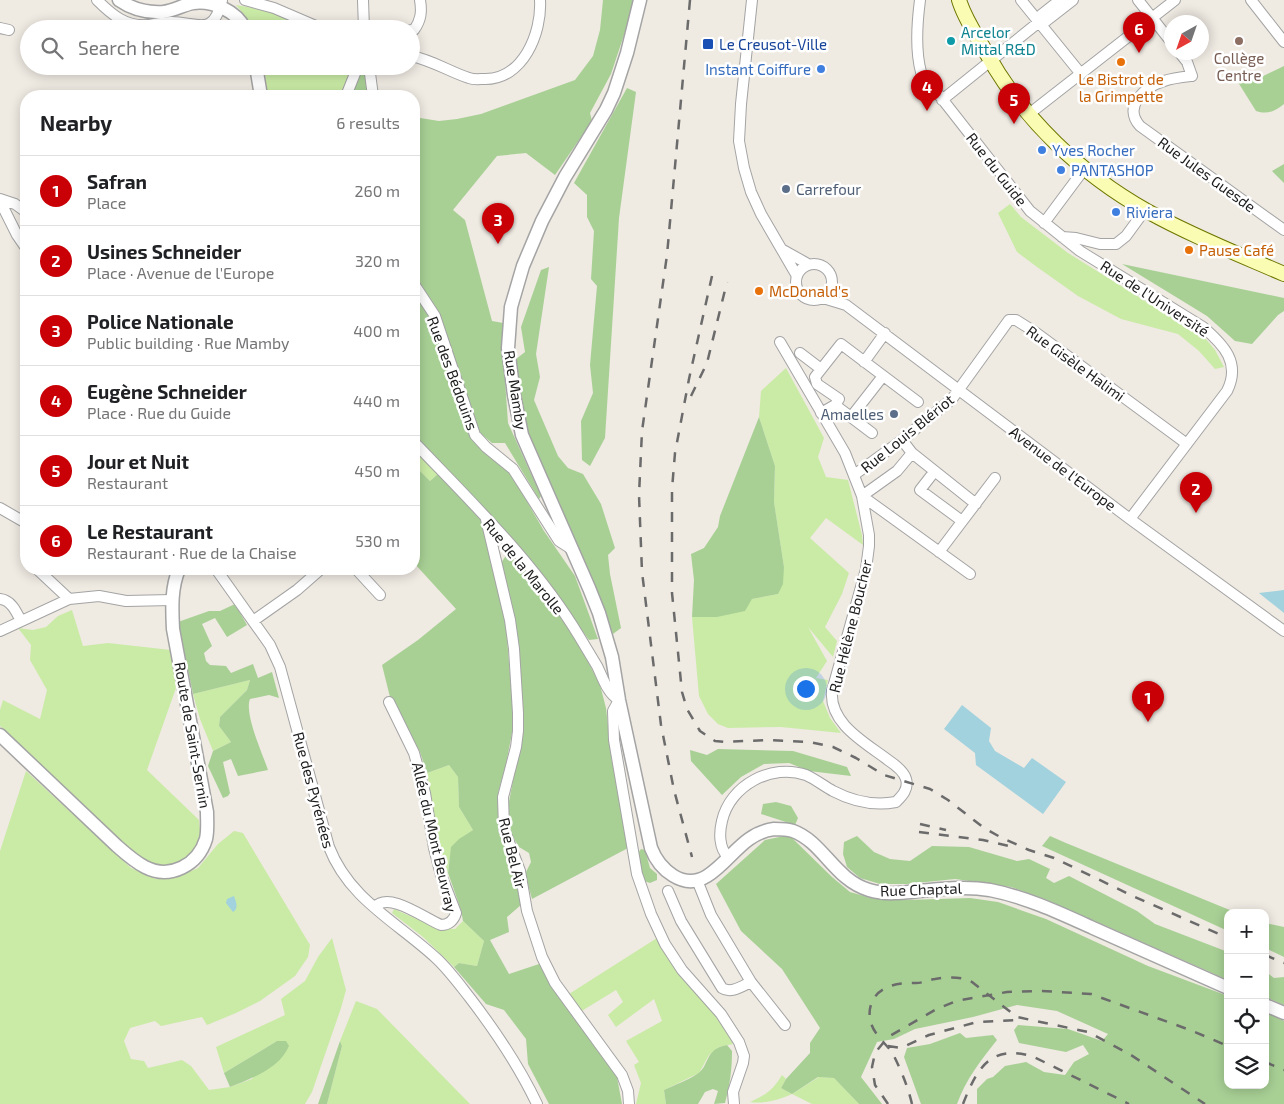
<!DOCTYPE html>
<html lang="en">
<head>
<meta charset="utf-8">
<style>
  body { margin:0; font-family:"Exo 2",sans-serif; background:#f2f2f2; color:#202124 }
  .controls { position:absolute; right:15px; bottom:15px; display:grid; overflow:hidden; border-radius:10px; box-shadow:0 2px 12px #0003 }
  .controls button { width:45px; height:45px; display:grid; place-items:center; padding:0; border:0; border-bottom:1px solid #e0e0e0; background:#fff; color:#202124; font:25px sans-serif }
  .compass { position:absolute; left:1164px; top:15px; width:45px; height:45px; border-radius:50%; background:#fff; box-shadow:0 2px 12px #0003; rotate:220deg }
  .you { position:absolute; left:805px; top:688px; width:18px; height:18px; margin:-12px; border:4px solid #fff; border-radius:50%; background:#1a73e8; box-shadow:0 0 0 8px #1a73e833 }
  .badge { display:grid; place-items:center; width:32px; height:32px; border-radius:50%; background:#ca0007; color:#fff; font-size:16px; font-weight:700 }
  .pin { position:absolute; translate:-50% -41px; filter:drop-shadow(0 1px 2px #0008) }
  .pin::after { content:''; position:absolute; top:26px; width:18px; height:15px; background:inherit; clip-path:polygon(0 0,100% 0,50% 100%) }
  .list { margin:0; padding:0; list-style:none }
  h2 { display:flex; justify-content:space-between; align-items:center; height:65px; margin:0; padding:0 20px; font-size:21px }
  h2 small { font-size:16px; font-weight:400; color:#757577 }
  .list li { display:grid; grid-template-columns:32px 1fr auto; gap:15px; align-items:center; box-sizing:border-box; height:70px; padding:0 20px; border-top:1px solid #e0e0e0 }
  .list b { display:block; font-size:19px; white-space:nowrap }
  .list p { margin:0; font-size:16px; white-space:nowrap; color:#757577 }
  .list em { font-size:16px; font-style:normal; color:#757577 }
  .icon { flex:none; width:28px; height:28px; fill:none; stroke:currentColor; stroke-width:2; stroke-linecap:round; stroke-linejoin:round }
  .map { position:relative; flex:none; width:1284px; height:1104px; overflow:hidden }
  .search { position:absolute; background:#fff; box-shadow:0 2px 12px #0003; left:20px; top:20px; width:400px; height:55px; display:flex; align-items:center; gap:12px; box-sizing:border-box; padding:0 18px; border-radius:28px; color:#757577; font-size:19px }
  .panel { position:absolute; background:#fff; box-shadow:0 2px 12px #0003; left:20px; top:90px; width:400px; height:485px; border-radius:20px }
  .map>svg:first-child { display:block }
  .grass { fill:#caeba6 }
  .forest { fill:#a8d095 }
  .water { fill:#a1d2de }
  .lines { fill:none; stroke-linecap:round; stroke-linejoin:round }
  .minor-casing { stroke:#a4a4a4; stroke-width:12 }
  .tertiary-casing { stroke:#a4a4a4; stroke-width:15 }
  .secondary-casing { stroke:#6e7701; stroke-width:16 }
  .minor { stroke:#fff; stroke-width:10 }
  .tertiary { stroke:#fff; stroke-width:12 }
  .secondary { stroke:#fbfcb3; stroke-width:14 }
  .rail { stroke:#6b6b6b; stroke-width:2.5; stroke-dasharray:10 10; stroke-linecap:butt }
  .culture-dot { fill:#0f9aa8; stroke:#fff; stroke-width:2 }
  .education-dot { fill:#8d6e63; stroke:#fff; stroke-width:2 }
  .transit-dot { fill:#1a4fb4; stroke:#fff; stroke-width:2 }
  .food-dot { fill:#e8710a; stroke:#fff; stroke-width:2 }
  .shop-dot { fill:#3f7fe0; stroke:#fff; stroke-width:2 }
  .service-dot { fill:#5c6f8a; stroke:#fff; stroke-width:2 }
  .labels { text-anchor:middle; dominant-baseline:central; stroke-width:5; stroke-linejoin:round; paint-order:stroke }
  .culture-label { font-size:15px; fill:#0d838f; stroke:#fff; text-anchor:start }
  .transit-label { font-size:15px; fill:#164399; stroke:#fff; text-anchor:start }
  .education-label { font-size:15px; fill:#785e54; stroke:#fff }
  .shop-label { font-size:15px; fill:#366cbe; stroke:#fff; text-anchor:start }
  .food-label { font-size:15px; fill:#c56008; stroke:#fff; text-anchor:start }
  .street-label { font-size:15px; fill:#1d1d1d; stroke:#fff }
  .service-label { font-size:15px; fill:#4e5e75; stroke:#fff; text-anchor:start }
</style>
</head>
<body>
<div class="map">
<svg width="1284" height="1104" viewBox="0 0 1284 1104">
  <rect width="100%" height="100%" fill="#efeae2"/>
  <path class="grass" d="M236,5L270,11L308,29H254L252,24Z
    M264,66H353L341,96H268Z
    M1010,204L1021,217L1068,253L1205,338L1215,350L1224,367L1215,369L1199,351L1178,334L1121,319L1078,296L1037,267L1017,252L998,213Z
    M786,368L824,438L818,457L826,477L848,480L862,535L863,545L826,518L810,538L849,573L842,594L825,627L837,641L833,657L808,627L827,661L816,678L828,680L823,701L830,718L841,733L781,727L728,728L718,724L708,714L699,696L692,617H717L752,599L778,594L784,567L774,502L775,466L759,417L761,391Z
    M414,449L438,474L430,481L414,465Z
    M72,610L83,646L108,643L171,650L176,688L147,770L199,820C199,825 201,831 200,836C196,854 175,871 156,865C148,862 141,857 135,854L0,726V710L3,700L40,719L47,690L30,660L31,645L18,628L33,630L46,627L58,616Z
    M250,680L247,690L220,717L219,726L231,742L213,751L200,719L193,694Z
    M449,765L458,777L459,807L473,830C450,845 451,847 448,873L440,848L427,773Z
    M26,771L131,868L156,879L174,878L198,868L218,844L234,831L243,833L310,945L308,957L295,976L260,1001L236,1013L207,1025L202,1017L161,1026L155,1021L130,1028L124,1041L131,1059L144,1061L148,1068L182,1060L191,1066L209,1090L230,1087L252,1079L277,1041L224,1073L216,1047L285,1015L281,999L305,981L318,957L332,938L346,990L341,1008L312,1092L305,1104H0V851Z
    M394,909L437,928L455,929L463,921L484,941L477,966L459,963L454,967L423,937L392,913Z
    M657,938L718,1015L733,1044L719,1047L709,1055L699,1073L664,1090L666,1104H636L641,1083L634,1065L639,1062L626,1041L662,1021L654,999L616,1027L608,1015L623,1002L616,990L580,1012L569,994Z
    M356,1001L377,1009L470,1104H327L342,1046L340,1041Z
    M782,1075L786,1079L781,1088L792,1094L819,1077L834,1078L859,1104H812L792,1094C779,1100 764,1104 750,1102C767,1094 772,1091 782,1075Z"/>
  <path class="forest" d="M603,0H633L628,23L611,74L590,113L592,121L555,175L526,153L497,156L453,210L465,220L492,321L503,323L504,366L508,423L541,496L539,499L505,443H492L480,433L438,312L425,294L414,272V117L439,121L457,119L481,114L575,80L593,56L600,30Z
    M1284,66V104C1275,111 1268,115 1256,111L1236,79L1255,80Z
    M364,70L369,96H352L359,76Z
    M627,88L636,92L619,218L605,438L590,466L582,460L581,421L593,393L590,365L597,286L591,279L594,231L587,217V195L574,183Z
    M1284,164V183L1272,171Z
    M1122,264L1284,298V311L1278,315L1252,344L1235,341L1207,316Z
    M549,267L536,354L540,377L534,400L558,456L568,468L583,474L601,504L615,548L608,555L610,574L621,628L613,634L589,572L528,434L518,396L516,359L525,352L521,327L541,270Z
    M414,294L431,319L468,432L483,450L510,472L544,531L575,576L598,639L589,640L539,571L510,537L414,435Z
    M759,417L775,466L774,502L784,567L783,584L778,594L752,599L745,611L717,617H692L694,580L691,554L704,548L718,527L720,516Z
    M414,465L430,481L438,474L476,513L483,524L506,626L514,723L506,764L498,793L499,828L507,850L516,869L522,904L507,917L509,932L490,940L509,974L539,964L564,1003L617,1077L622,1104H549L528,1064L526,1039L504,1010L486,1004L454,967L459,963L477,966L484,941L463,921L461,910L448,873L451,847L459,839L473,830L459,807L458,777L449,765L427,773L420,752L390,697L382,665L418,640L456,609L414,563Z
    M507,554L519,564L543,593L578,642L600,685L606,708L612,762L622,802L628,848L532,899L525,874L531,862L529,853L519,847L510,832L507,812L521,739L501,563Z
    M235,604L247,625L227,637L215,618L202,624L212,646L204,653L206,661L210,665L226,666L231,673L253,664L258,678L272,672L279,698L269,695L250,699C244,714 263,755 268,770L238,776L231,759L223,762L230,793L228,796L223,798L208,766L213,751L231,742L219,726L220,717L247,690L250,680L193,694L178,622L209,611H220Z
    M718,749L793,751L847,767L851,776L809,771L789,763L764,764L741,777L722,795L691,761L690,750L707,755Z
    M776,802L791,806L798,818L795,825L761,814L763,804Z
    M789,835L832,877L850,892L871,898L906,900L970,898L998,902L1046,919L1148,966L1228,996V1085H1265V1012L1284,1021V1104H977V1089L987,1079L993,1077L1005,1066L1026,1062L1044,1072L1065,1075L1074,1062L1089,1054L1083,1045L1066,1052L1019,1043L1014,1030L1018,1025L1068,1029L1102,1041L1108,1034L1057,1011L1017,1005L973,1017L915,1029L894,1039L877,1042L861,1077L882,1104H859L834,1078L818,1077L792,1094L781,1088L786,1079L810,1053V1043L820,1028L782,969L741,931L716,884L765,840Z
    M857,836L874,852L890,859L910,861L932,846L969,847L1017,861L1029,859L1050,869L1046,878L1054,883L1069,876L1137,911L1155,924L1228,952V980L1047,900L1011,887L955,879L907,884H880L860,878L847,867L843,854L844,842Z
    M1050,836L1066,843L1237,913H1228V931L1042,846Z
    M641,849L645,850L650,868L657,874V880L650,883L644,881L638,853Z
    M1265,923L1284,927V957L1265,948Z
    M1265,971L1274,978L1284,977V1005L1265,997Z
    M960,1033L966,1038L993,1035L997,1040C981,1060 966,1079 957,1104H921L904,1057L907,1048L930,1044Z
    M277,1041H286L289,1046C280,1068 251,1079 230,1087L224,1073Z
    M340,1041L342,1046L327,1104H318Z
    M727,1045L732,1051C732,1069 730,1085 725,1103L714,1104L718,1091L713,1089L705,1092L698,1104H666L664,1090C674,1085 687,1081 697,1074C710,1066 704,1049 727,1045Z"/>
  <path class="water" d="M1284,590V613L1259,593Z
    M962,705L991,728L989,741L995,751L1024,768L1032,758L1066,782L1043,814L976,765L975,753L944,729Z
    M234,896C236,902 239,908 233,912L226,903L227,899Z"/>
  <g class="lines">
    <defs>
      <path id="minor" d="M97,0C112,15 126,27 148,25C155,24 163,22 171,22C198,22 213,38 222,0
        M245,0L274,8L323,29
        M363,0L364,29
        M752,0L741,104L739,141L744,168L751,192L761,214L797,276
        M920,0C917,23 915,50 921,72L1030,211L1080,251L1203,327C1224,345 1241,363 1227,391L1130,519
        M1021,0L1081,74
        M1138,0L1172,43
        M1251,0L1284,42
        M1039,22L1046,21L1073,0
        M364,25L377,29
        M0,28L9,30
        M411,30H414C421,20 422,12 420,0
        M1179,52L1187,62L1192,76C1183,77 1173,78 1164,81C1145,87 1122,106 1140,126L1284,230
        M411,56C432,60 450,72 469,78C474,80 480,79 484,79C523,80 542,33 540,0
        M369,66L373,96
        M346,96L358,66
        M942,100L1039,22L1041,15L1060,0
        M1029,114L1175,0
        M0,199L15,204L26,212
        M0,201L17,235L26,248
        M1044,223L1085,168
        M1062,237L1076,238L1100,244H1116L1126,236L1145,210
        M783,250L808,264
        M796 282a18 18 0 1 1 36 0a18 18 0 1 1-36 0Z
        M414,284L435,316L475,435L486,447L513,469L559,541L573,550
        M823,298L846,305L1130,519L1284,631
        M800,353L821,369
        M864,362L885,333
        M835,405L839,399L817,384L815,377L841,344L918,402
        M821,413L835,405L872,433
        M851,417L883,376
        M902,440L912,453L976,504
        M414,442C472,503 535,563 579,636C585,646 591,656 597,666C603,678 607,693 619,700L613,711L614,740L637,874L651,914L665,944L682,970L721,1014L739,1042L744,1056L743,1063L733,1092L734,1104
        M912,453L897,471L862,496L970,574
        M934,472L920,490L962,521
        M854,475L902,440L952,399L1009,320H1016L1035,332L1187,444
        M0,508L26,523
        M486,519L510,620L514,649L518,713V731L516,747L503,797L504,829L520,871L527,911L542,957L555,983L622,1075L628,1091L629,1104
        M939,552L995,478
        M37,569L69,599
        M216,569L270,645L280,667L329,847C349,899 397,922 436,958C449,970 459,984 470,998C496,1032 519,1066 537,1104
        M356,569L380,595
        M0,599C11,600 16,611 21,621
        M253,621L297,590L321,569
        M0,631L69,599L99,596L126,601L172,600
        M728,857C719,848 719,833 722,821C730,785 772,763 806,775C815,779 824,786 833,791C852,801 874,806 896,802C902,796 909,789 906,779C904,771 894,764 888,760C866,743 829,724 832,691L866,569L869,546V535L862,496L845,453L780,342
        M697,880L711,915L751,982L785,1025
        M668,891L681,921L722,988C731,994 742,986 751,982
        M375,907C389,891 424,918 441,925C449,925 454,920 456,913L441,875L434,848L425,793L414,753L389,702"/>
      <path id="tertiary" d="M119,0C132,9 147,13 163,12C173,11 183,5 193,3C212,0 237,11 245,29
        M640,0L627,53L614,93L606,110L565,177L542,221L523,266L511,307L508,348L514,395L522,435L589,588L599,613L612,657L619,700L651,848C659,869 683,891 707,876C731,861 743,833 774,829C780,829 787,829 793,831C823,842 835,880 869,890C885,895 902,893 918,891C942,889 966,886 990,890C1026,897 1060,913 1093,928C1138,948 1183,968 1228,988
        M256,66L261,96
        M0,735L117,846C126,854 135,862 145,867C170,880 198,865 206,839C208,831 207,820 207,812L173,629C172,608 171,588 179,569
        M1265,1005L1284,1013"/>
      <path id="secondary" d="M959,0C965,20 977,36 987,54C1023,119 1081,174 1147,211C1190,235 1238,254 1284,274"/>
    </defs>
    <use href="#minor" class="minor-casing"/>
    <use href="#tertiary" class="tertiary-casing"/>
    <use href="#secondary" class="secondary-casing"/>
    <use href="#minor" class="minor"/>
    <use href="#tertiary" class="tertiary"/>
    <use href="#secondary" class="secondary"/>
    <path class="rail" d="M690,0L667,255L642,431L639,495L642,572L661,725L674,790L692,857
      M712,276L689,379L675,453L672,489V593L682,692L687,709L700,731L715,741L725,742L766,740L810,742L833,747L856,758L884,775L930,789L948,800L984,828L1002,838L1029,850L1054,858L1135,897L1228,938
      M691,396L707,363L727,282
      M920,824L946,830
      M919,832L983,840L1009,846
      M1265,955L1284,963
      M888,1046L901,1048L929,1035L977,1022L1020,1020
      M1265,1062L1284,1070
      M888,1104L875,1085L872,1067L875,1053L888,1037L935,1010L956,1001L1007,992L1042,991L1091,994L1190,1030L1228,1046
      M912,1104C908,1087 901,1070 893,1054C888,1046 881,1041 876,1033C865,1018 868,996 886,988C895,983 906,983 916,983C923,983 928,980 935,979C946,977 962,976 972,982L1017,1017L1088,1032L1131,1055L1205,1104
      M963,1104C977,1068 991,1043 1034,1057L1129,1104"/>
  </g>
  <circle class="culture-dot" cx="951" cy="41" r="5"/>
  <circle class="education-dot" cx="1239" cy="41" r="5"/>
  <rect class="transit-dot" x="702" y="38" width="12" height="12" rx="2.5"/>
  <g class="food-dot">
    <circle cx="1121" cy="62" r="5"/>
    <circle cx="1189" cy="250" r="5"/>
    <circle cx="759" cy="291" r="5"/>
  </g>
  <g class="shop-dot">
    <circle cx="821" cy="69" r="5"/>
    <circle cx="1042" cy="150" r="5"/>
    <circle cx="1061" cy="170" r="5"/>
    <circle cx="1116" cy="212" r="5"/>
  </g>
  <g class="service-dot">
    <circle cx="786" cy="189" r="5"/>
    <circle cx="894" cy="414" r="5"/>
  </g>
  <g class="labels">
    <g class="culture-label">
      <text x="961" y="32">Arcelor<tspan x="961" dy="17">Mittal R&amp;D</tspan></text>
    </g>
    <g class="transit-label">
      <text x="719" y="44">Le Creusot-Ville</text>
    </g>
    <g class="education-label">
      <text x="1239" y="58">Collège<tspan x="1239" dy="17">Centre</tspan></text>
    </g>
    <g class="shop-label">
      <text x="811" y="69" text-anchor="end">Instant Coiffure</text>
      <text x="1052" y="150">Yves Rocher</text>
      <text x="1071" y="170">PANTASHOP</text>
      <text x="1126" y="212">Riviera</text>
    </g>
    <g class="food-label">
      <text x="1121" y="79" text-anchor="middle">Le Bistrot de<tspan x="1121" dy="17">la Grimpette</tspan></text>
      <text x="1199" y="250">Pause Café</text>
      <text x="769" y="291">McDonald's</text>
    </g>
    <g class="street-label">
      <text transform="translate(997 169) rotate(52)">Rue du Guide</text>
      <text transform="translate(1207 174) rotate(36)">Rue Jules Guesde</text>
      <text transform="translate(1155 298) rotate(33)">Rue de l'Université</text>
      <text transform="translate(1076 363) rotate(36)">Rue Gisèle Halimi</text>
      <text transform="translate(453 373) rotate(70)">Rue des Bédouins</text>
      <text transform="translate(516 390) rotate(81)">Rue Mamby</text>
      <text transform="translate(907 433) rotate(-39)">Rue Louis Blériot</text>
      <text transform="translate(1063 468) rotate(37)">Avenue de l'Europe</text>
      <text transform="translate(524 566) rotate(51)">Rue de la Marolle</text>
      <text transform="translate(850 626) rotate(-76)">Rue Hélène Boucher</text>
      <text transform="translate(193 735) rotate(80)">Route de Saint-Sernin</text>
      <text transform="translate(314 790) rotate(75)">Rue des Pyrénées</text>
      <text transform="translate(435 837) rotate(77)">Allée du Mont Beuvray</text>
      <text transform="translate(513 853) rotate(76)">Rue Bel Air</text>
      <text transform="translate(921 889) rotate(-2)">Rue Chaptal</text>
    </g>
    <g class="service-label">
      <text x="796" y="189">Carrefour</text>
      <text x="884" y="414" text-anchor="end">Amaelles</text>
    </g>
  </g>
</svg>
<div class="controls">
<button>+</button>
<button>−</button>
<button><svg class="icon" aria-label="locate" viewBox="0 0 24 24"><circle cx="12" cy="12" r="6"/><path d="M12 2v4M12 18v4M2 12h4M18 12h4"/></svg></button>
<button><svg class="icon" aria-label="layers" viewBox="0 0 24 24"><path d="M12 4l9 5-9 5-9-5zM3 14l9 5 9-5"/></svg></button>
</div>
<svg class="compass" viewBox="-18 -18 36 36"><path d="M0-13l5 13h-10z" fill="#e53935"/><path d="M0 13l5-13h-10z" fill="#757577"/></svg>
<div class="you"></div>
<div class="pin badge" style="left:1148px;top:722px">1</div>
<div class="pin badge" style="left:1196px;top:513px">2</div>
<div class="pin badge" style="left:498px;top:244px">3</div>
<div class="pin badge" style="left:927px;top:111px">4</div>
<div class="pin badge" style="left:1014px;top:124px">5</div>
<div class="pin badge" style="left:1139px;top:53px">6</div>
<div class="search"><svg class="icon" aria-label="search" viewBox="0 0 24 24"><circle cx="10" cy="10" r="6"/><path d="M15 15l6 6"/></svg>Search here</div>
<section class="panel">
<h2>Nearby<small>6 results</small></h2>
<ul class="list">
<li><span class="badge">1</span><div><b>Safran</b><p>Place</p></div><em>260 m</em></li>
<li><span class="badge">2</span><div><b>Usines Schneider</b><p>Place · Avenue de l'Europe</p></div><em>320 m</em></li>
<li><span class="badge">3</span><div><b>Police Nationale</b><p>Public building · Rue Mamby</p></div><em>400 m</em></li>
<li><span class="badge">4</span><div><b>Eugène Schneider</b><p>Place · Rue du Guide</p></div><em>440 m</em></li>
<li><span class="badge">5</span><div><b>Jour et Nuit</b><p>Restaurant</p></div><em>450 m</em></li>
<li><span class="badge">6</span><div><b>Le Restaurant</b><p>Restaurant · Rue de la Chaise</p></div><em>530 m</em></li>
</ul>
</section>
</div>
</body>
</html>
